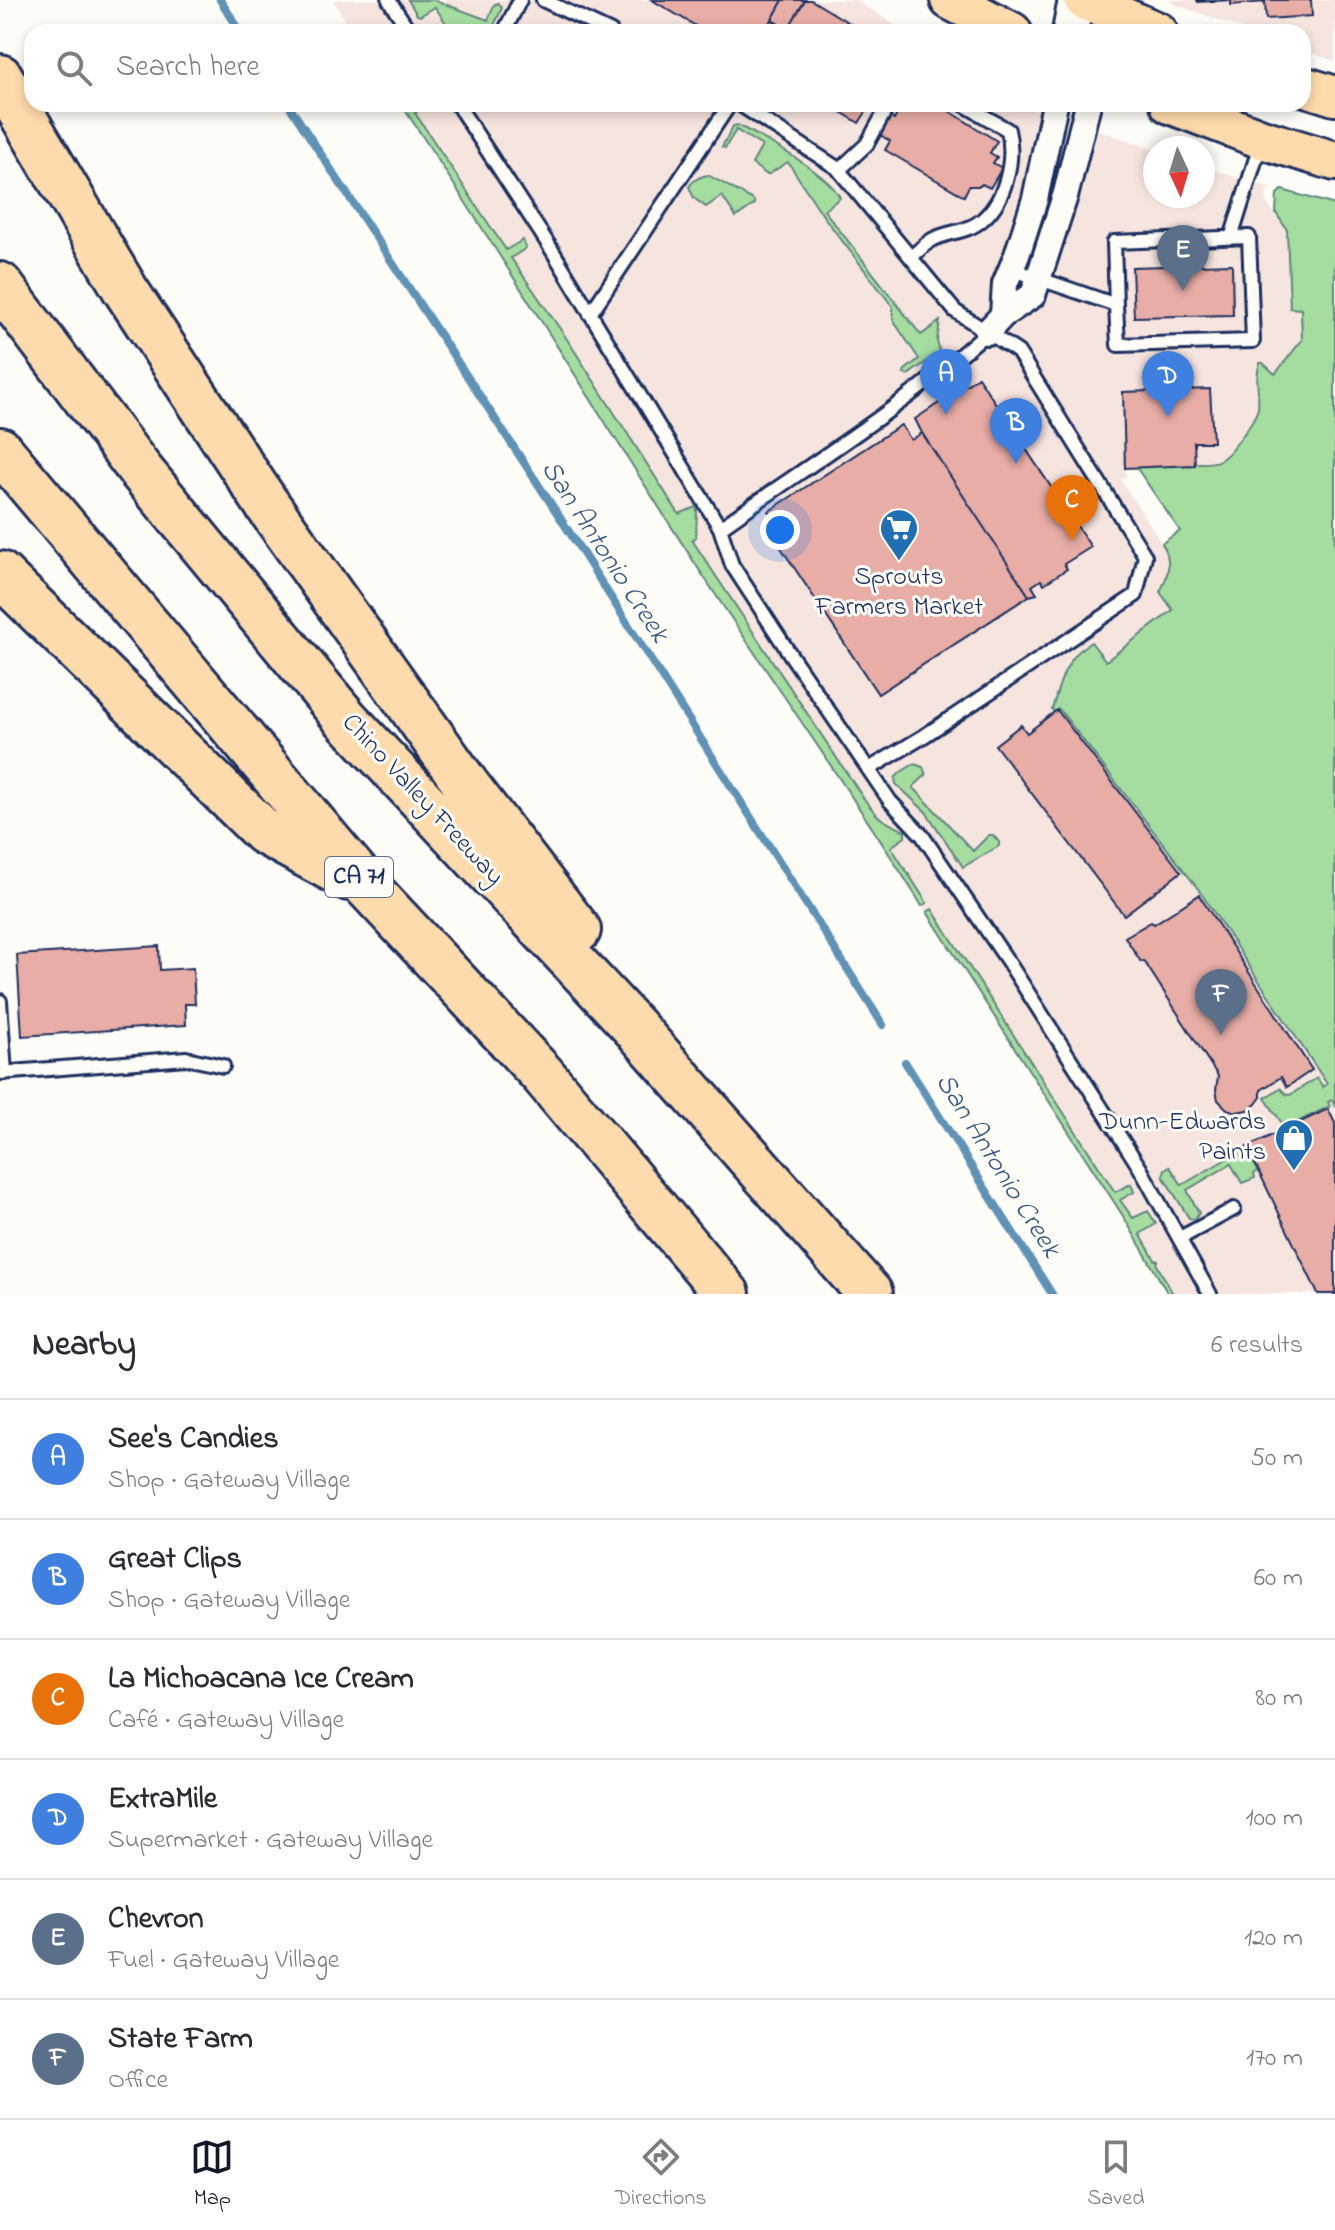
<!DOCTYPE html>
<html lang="en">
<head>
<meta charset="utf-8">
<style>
  body { margin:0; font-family:"Indie Flower",sans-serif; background:#f2f2f3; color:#2b2b33 }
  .compass { position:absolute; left:1143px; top:136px; width:72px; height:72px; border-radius:50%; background:#fff; box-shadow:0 4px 12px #0003; rotate:176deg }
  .you { position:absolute; left:780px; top:530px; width:28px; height:28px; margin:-20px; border:6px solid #fff; border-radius:50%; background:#1a73e8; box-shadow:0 0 0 12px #1a73e833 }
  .badge { display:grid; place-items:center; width:52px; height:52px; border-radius:50%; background:#111827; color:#fff; font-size:26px; font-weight:700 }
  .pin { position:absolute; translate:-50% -66px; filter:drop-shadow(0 2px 4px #0008) }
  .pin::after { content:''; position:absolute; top:42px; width:28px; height:24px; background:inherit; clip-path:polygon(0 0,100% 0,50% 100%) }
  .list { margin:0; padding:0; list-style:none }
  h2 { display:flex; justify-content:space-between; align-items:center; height:104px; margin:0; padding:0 32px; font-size:34px }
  h2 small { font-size:26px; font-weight:400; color:#7c7c81 }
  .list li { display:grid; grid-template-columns:52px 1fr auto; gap:24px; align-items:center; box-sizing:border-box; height:120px; padding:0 32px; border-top:2px solid #e1e1e2 }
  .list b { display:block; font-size:30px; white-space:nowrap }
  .list p { margin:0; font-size:26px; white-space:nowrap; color:#7c7c81 }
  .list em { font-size:26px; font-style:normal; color:#7c7c81 }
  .icon { flex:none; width:44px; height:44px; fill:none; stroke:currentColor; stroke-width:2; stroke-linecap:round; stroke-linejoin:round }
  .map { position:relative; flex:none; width:1335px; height:1294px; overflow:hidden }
  .search { position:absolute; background:#fff; box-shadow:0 4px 12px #0003; left:24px; right:24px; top:24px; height:88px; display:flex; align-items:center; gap:20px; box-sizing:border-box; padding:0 28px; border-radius:24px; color:#7c7c81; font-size:30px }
  .sheet { height:824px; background:#fff }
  nav { display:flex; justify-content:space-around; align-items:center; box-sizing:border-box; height:112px; border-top:2px solid #e1e1e2; background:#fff; font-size:22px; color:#7c7c81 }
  nav a { display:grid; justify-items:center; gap:4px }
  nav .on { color:#111827 }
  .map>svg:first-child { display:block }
  .built { fill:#f6e4df }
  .green { fill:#a5dca0; stroke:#60867f; stroke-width:2 }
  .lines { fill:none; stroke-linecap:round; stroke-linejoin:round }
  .stream { stroke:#5f92b4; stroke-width:8 }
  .building { fill:#e7ada6; stroke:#1b2f5e; stroke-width:2 }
  .service-casing { stroke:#1b2f5e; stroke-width:18 }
  .minor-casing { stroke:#1b2f5e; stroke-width:30 }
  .secondary-casing { stroke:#1b2f5e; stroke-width:40 }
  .primary-casing { stroke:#1b2f5e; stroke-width:44 }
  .motorway-casing { stroke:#1b2f5e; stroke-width:50 }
  .service { stroke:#fdfcf7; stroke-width:12 }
  .minor { stroke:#fdfcf7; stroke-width:24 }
  .secondary { stroke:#fdfcf7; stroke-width:34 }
  .primary { stroke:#fedbac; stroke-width:38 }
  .motorway { stroke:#fedbac; stroke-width:44 }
  .labels { text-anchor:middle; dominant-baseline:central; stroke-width:6; stroke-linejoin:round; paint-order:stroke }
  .shield { fill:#fdfcf7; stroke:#5f6c8c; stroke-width:2 }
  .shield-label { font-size:24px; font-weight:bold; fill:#1b2f5e }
  .poi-label { font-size:26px; fill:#1b2f5e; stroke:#fdfcf7 }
  .street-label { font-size:26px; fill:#1b2f5e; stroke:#fdfcf7 }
  .water-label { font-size:28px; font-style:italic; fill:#375882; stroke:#fdfcf7 }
</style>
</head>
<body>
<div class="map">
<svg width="1335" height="1294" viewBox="0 0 1335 1294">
  <rect width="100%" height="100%" fill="#fdfcf7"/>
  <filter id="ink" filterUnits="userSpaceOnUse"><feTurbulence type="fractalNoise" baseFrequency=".0125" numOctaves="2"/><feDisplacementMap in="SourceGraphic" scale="16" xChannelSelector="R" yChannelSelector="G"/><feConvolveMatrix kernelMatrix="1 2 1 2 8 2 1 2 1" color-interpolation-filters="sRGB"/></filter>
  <g filter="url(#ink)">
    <path class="built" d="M333,0H855L906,32H353Z
      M1169,0H1335V61L1303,50V32H1252L1177,5Z
      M401,104H1041L1084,125L1155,150V196H1203V166L1269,188L1266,196L1268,206L1285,224L1287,230L1291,308H1301L1302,340L1275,375L1263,363L1256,373L1258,402L1254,420L1223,458L1213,462L1195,463V465L1126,468V478L1120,479L1168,553L1169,571L1161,592L1174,610L1106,661L1066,665L1052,709L1054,712L1059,708L1184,869L1335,1097V1294H1168L1125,1219L935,925L845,786L699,569L519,285Z"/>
    <path class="green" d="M408,0H434L488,20L494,5L498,3L502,8L491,32H471L467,29L465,32H452L435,7L420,16L417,15Z
      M401,104H427L415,113L506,250L523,240L526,248L511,258L565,336L679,514L696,507L697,509L696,537L692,540L862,796C880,820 879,819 905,831V837L891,847L927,903L922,906C851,791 772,681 698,568C598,414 503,256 401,104Z
      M737,125C762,137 830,174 840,198L824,210L921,335L940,321L937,341L940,352L908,375L904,374L905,370L919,359L893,320V307L824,217L788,162L769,174H766L752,164L762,146L736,130L725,148L722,147L733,126Z
      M708,175L753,200L755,204L736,217L722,196L706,207L694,198L689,187C694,179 699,177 708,175Z
      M1282,190L1335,205V1105L1332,1100L1328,1102L1330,1106L1285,1128L1265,1098L1280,1088L1286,1094L1290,1095L1317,1078L1323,1087L1327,1084L1199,890L1059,709L1054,712L1052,709C1060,683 1065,657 1091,642L1106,661L1173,610L1160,592C1169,574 1172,561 1162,543L1180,531L1136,467L1194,465L1195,463C1202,463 1213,464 1220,460C1230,455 1256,419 1258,408C1260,393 1254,378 1260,363H1263L1275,374L1302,340L1301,309L1290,308L1287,230L1276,213L1277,194Z
      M914,764L923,767L926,775L913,787L973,851L989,835H993L999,842V846L963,867L926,812L896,784L895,778L901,772Z
      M932,909L1115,1192L1131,1184L1134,1192L1120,1200L1133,1218L1148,1211L1156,1224L1140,1234L1155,1260L1158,1261L1157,1265L1173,1294H1168L1125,1219L927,912Z
      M1246,1148L1258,1171L1254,1174L1255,1178L1242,1183L1231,1164L1187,1190L1199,1213L1195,1219L1189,1218L1163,1176L1165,1169L1170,1167L1182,1185L1228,1158L1223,1149Z"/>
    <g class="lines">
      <path class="stream" d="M220,0L241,32
        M288,104L561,519L883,1025
        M905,1062L1052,1294"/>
    </g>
    <path class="building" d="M652,0H783L765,32H706Z
      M783,0H805L788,29L772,20Z
      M805,0H811L864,32H786Z
      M1197,0H1311L1312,16L1266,19L1265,2L1231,5V0L1198,2Z
      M828,104H871L859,123Z
      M903,104H938L997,141L990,153L997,157L993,163L1002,168L990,188L982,184L980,186H969L964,196L885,150L890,141L880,135L890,117L894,120Z
      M1232,264L1233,315L1134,317L1132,267Z
      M978,377L1091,547L1064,564L1067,569L1044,584L1041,580L1032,586L1037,594L1029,596L922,433L915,419Z
      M1210,389L1213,442H1194L1195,465L1125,468L1123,392Z
      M901,425L911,440L922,433L1029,596L878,694L768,528L776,523L769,511Z
      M1057,710L1181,872L1124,915L995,745L1021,725L1027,733Z
      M1199,895L1312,1070L1287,1087L1281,1077L1261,1090V1097L1256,1104L1248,1110L1236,1112L1227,1109L1218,1100L1216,1090L1218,1076L1144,961L1141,962L1125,937L1151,922L1154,924Z
      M159,946L160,970L193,968L195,1004H185L186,1025L22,1036L17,955Z
      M1328,1109L1335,1123V1294H1318L1247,1147Z"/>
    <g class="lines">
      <defs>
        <path id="service" d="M389,0L410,32
          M543,0L611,32
          M504,32L520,0
          M457,104L552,250L720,528L732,565L792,657L890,801L922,835L1009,963L1140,1168L1210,1294
          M739,104L837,168L955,311L1018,352L1145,556L1136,595L921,738L869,769
          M839,170L867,144L889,104
          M1231,238L1261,142
          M911,257C919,251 927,241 936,238C952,231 969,232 983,219C1006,199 1015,159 1008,130L963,104
          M1011,269L1116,305L1114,242L1249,237L1253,341L1118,345L1116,305
          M590,314L730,104
          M720,528C810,464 905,406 987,332
          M0,1001L5,1073
          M0,1073L186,1058L223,1066
          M1180,1238L1234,1209"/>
        <path id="minor" d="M1003,315L1005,284L1017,255L1035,199L1055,104
          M987,332L1003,315L1033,295L1066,193L1088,104"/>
        <path id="secondary" d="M1070,32L1076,0"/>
        <path id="primary" d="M950,0L1012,32
          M1084,0L1158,32
          M1303,86L1335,96
          M1170,104L1262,139L1335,161"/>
        <path id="motorway" d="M0,77L125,289L266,503L468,787L578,930
          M0,285L140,470L345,718L635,1028L870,1294
          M0,450L369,889L542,1074L727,1294
          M0,574L264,832L349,878"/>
      </defs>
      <use href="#service" class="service-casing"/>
      <use href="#minor" class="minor-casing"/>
      <use href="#secondary" class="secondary-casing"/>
      <use href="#primary" class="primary-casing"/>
      <use href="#motorway" class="motorway-casing"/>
      <use href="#service" class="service"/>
      <use href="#minor" class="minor"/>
      <use href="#secondary" class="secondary"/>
      <use href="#primary" class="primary"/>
      <use href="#motorway" class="motorway"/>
    </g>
  </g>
  <defs>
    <symbol id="supermarket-pin" viewBox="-11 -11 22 30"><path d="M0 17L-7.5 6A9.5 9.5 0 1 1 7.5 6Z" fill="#1f6fb2" stroke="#fdfcf7"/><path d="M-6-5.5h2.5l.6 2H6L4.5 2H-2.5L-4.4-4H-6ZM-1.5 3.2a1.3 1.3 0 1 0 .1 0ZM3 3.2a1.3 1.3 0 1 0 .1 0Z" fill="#fff"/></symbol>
    <symbol id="shop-pin" viewBox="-11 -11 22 30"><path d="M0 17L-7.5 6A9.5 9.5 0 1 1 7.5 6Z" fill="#1f6fb2" stroke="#fdfcf7"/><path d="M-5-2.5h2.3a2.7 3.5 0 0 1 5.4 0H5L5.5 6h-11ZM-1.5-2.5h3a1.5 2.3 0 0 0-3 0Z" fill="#fff"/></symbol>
  </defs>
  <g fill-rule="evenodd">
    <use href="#supermarket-pin" x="877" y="506" width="44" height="60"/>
    <use href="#shop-pin" x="1272" y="1116" width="44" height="60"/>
  </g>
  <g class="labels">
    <rect class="shield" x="325" y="857" width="68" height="40" rx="6"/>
    <g class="shield-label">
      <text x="359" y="877">CA 71</text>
    </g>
    <g class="poi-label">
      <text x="899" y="578">Sprouts<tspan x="899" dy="30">Farmers Market</tspan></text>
      <text x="1266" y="1123" text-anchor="end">Dunn-Edwards<tspan x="1266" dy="30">Paints</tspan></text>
    </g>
    <g class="street-label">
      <text transform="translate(422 800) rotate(47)">Chino Valley Freeway</text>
    </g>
    <g class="water-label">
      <text transform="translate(604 552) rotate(57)">San Antonio Creek</text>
      <text transform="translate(997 1166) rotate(58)">San Antonio Creek</text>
    </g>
  </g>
</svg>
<svg class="compass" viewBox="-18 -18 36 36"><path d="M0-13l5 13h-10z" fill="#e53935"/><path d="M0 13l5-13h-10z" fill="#7c7c81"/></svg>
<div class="you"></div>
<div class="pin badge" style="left:946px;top:415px;background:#3f7fe0">A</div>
<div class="pin badge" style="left:1016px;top:464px;background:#3f7fe0">B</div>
<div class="pin badge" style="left:1072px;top:541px;background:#e8710a">C</div>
<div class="pin badge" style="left:1168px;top:417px;background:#3f7fe0">D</div>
<div class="pin badge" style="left:1183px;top:291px;background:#5c6f8a">E</div>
<div class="pin badge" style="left:1221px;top:1035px;background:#5c6f8a">F</div>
<div class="search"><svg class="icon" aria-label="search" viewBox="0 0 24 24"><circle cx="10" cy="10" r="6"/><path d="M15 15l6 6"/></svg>Search here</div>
</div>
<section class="sheet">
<h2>Nearby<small>6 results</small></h2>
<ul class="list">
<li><span class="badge" style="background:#3f7fe0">A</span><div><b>See's Candies</b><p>Shop · Gateway Village</p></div><em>50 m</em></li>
<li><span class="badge" style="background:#3f7fe0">B</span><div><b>Great Clips</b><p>Shop · Gateway Village</p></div><em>60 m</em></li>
<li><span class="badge" style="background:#e8710a">C</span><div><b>La Michoacana Ice Cream</b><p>Café · Gateway Village</p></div><em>80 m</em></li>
<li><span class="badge" style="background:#3f7fe0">D</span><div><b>ExtraMile</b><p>Supermarket · Gateway Village</p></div><em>100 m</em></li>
<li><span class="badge" style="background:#5c6f8a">E</span><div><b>Chevron</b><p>Fuel · Gateway Village</p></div><em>120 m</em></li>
<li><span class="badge" style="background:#5c6f8a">F</span><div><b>State Farm</b><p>Office</p></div><em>170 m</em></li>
</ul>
</section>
<nav>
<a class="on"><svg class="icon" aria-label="map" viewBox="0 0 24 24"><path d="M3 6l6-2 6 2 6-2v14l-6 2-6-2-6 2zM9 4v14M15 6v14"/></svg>Map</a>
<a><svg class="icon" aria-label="directions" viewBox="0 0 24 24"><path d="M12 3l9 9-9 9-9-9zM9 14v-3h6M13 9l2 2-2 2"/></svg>Directions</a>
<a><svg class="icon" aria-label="saved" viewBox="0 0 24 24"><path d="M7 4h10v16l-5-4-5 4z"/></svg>Saved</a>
</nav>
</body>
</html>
